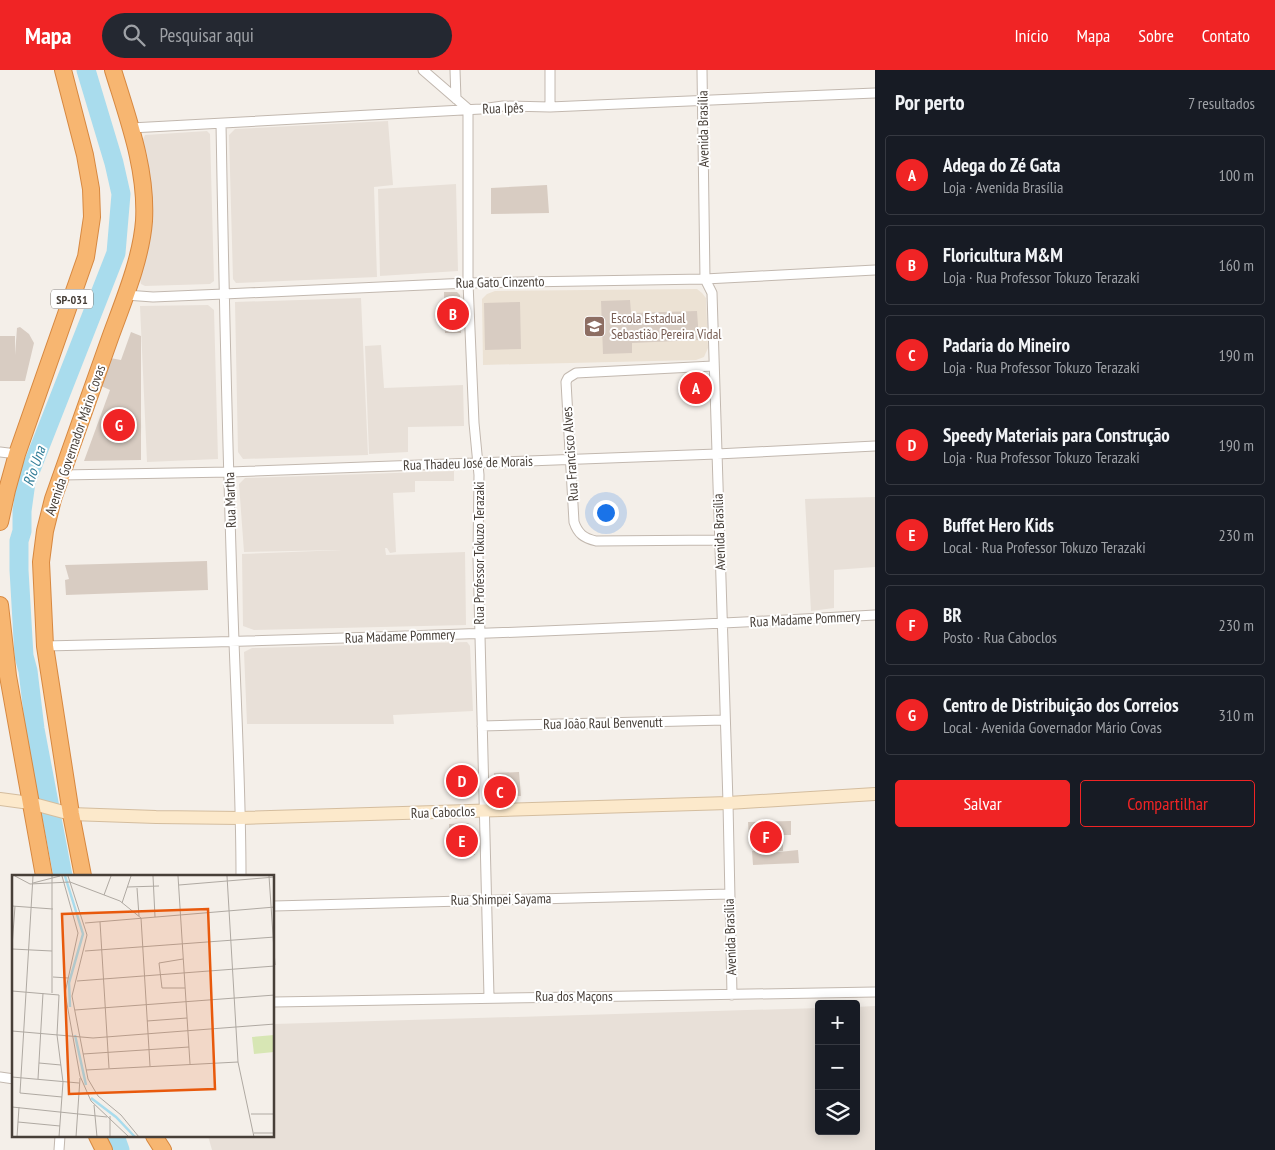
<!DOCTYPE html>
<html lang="pt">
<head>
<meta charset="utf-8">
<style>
  body { margin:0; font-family:"PT Sans Narrow",sans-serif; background:#242831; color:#f1f3f6 }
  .controls { position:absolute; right:15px; bottom:15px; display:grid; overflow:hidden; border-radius:5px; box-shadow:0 2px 12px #0003 }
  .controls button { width:45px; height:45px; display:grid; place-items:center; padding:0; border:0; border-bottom:1px solid #363941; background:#171b24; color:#f1f3f6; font:25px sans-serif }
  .you { position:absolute; left:605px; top:442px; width:18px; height:18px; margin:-12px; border:4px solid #fff; border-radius:50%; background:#1a73e8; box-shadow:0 0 0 8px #1a73e833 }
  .badge { display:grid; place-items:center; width:32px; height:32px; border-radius:50%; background:#f02425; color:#fff; font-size:16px; font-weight:700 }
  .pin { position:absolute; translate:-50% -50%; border:2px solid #fff; box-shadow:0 1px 5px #0006 }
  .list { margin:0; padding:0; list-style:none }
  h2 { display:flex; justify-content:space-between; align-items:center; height:65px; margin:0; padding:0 20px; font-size:21px }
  h2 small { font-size:16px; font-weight:400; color:#9ea1a6 }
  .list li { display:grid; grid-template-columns:32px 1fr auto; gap:15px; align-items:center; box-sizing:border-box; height:80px; margin:0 10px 10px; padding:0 10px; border:1px solid #363941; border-radius:5px }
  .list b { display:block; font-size:19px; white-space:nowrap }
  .list p { margin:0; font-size:16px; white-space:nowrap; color:#9ea1a6 }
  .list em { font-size:16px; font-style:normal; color:#9ea1a6 }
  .actions { display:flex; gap:10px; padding:15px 20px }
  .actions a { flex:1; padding:11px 0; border:1px solid #f02425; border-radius:5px; text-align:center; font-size:18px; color:#f02425 }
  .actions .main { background:#f02425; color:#fff }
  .icon { flex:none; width:28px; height:28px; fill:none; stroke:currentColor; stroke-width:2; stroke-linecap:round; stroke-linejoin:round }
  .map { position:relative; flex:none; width:875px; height:1080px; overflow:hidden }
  header { display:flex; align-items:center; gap:30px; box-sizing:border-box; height:70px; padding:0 25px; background:#f02425; color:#fff }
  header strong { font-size:24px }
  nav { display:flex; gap:28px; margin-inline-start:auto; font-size:18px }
  .search { width:350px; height:45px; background:#242831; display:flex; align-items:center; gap:12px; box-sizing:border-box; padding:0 18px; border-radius:28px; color:#9ea1a6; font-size:19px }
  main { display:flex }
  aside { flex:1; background:#171b24 }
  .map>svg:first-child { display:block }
  .residential { fill:#e8e0d8 }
  .education { fill:#ece2d4 }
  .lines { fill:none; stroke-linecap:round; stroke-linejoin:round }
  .river { stroke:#a9dced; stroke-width:19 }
  .building { fill:#d8ccc2 }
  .street-casing { stroke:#c2b8af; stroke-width:11 }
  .secondary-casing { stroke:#d4bd9e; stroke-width:14 }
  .highway-casing { stroke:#d78840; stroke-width:18 }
  .street { stroke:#fff; stroke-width:9 }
  .secondary { stroke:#fce9cb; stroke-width:12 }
  .highway { stroke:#f7b671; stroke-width:16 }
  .labels { text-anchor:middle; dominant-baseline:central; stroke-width:4; stroke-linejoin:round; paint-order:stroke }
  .shield { fill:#fff; stroke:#7e7974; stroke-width:1 }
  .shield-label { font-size:12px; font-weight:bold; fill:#473f38 }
  .street-label { font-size:14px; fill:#473f38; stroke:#fff }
  .education-label { font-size:14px; fill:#785e54; stroke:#fff; text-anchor:start }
  .water-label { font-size:15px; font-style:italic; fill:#307c97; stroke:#fff }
  .inset-river { fill:none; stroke:#a9dced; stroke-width:2.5 }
  .inset-road { fill:none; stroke:#afa9a2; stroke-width:1 }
  .view { fill:#e8590c; fill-opacity:0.15; stroke:#e8590c; stroke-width:2.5 }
  .inset-edge { fill:none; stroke:#473f38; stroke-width:2.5 }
</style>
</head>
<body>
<header>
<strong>Mapa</strong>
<div class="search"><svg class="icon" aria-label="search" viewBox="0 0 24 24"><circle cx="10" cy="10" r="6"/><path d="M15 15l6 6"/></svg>Pesquisar aqui</div>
<nav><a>Início</a><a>Mapa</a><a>Sobre</a><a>Contato</a></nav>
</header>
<main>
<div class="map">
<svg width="875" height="1080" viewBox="0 0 875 1080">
  <rect width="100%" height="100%" fill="#f4efe9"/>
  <path class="residential" d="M388,51L393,115L374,117L377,207L236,213L233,209L229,65L235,59Z
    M207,61L210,64L214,211L210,214L145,216L141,214L140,209L147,182L151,155L150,120L147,83L142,71L145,65Z
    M456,114L458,201L380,206L378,119Z
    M361,228L368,385L243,389L238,382L235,232Z
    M208,235L214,240L218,389L147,392L140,236Z
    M381,275L384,318L463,315L464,356L408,357V382L369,384L365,276Z
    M454,401V411H415V422L393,423L396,482L390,483L387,478H385L386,485L465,482L466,555L254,560L243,556L242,484L342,480L244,482L239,414L245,408Z
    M875,427V497L834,500V538L811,541L805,429Z
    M467,572L470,576L473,641L393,645L394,654H247L244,582L252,578Z
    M875,936V1080H212L208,1066H274V954L819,938V1061H856V937Z"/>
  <path class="education" d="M697,219L702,223L706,228L708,278L704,287L696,290L483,295L482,229L487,224L495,221Z"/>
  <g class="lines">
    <path class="river" d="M63,806L35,659L28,601L24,586L19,500V471L22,461V441L26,412L116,183L121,124L114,93L86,0
      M115,1066L120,1080"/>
  </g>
  <path class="building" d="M547,115L549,143L491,144V118Z
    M444,222H457L460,225L461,263H445Z
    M630,230L631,243L697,241L699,270L632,273V283L603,284L601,231Z
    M520,232L521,279L485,280L484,233Z
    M20,257L29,264L34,273L25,311H0V266H15V285L17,258Z
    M131,262L141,266V390L84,391L110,320L99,315L110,288L121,290Z
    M684,305H702V320H690V315H684Z
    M207,491L208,520L66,525L65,510L69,509L65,495Z
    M519,702L521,726H498L494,720V703Z
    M452,703H471L473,720L467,726H454Z
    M791,751V765H783V781L758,782V769H749L748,752Z
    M468,753L473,758L475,785H450L449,754Z
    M757,780L759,784L798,780L799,793L753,795L752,781Z"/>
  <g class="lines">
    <defs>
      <path id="street" d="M423,0L468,39V213L474,353L479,405L478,486L489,927
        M455,0L456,29
        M550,0V37
        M702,0L705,209L712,223L728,733L732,925
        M221,54C224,227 228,399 234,572C237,650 241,728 241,806
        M131,58L481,39L503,36L550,37L875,23
        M126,225L153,227L224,224L468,213L705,209L875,200
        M713,296L576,303L568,308L566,312L574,452C578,464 584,468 596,471L720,470
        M0,382L17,384
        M62,405L230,402L717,384L875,376
        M45,576C322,570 599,561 875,545
        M482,656L725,650
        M274,836L729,824
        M274,932C474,927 675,927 875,922
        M0,1007L14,1009
        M59,1080L60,1066"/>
      <path id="secondary" d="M0,729L30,733L71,744L156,747L241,748L728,733L875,724"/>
      <path id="highway" d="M0,452L7,420L17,384L86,187L92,147L91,119L85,85L63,0
        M0,535L8,606L44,806
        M83,806L71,744L45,576L41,492L45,461L53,429C72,375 91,321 110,268C123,232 141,190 144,151C147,99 128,49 113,0
        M97,1066L104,1080
        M154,1066L163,1080"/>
    </defs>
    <use href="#street" class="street-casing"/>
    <use href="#secondary" class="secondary-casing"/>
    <use href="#highway" class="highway-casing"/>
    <use href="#street" class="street"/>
    <use href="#secondary" class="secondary"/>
    <use href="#highway" class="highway"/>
  </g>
  <defs>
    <symbol id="school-square" viewBox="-11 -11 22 22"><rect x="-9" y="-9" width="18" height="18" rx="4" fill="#8d6e63" stroke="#fff"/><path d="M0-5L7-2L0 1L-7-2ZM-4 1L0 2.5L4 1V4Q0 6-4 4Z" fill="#fff"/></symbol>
  </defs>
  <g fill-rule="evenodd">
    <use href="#school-square" x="582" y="244" width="25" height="25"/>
  </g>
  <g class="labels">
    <rect class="shield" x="51" y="219.5" width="42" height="19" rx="4"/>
    <g class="shield-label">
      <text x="72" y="229">SP-031</text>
    </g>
    <g class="street-label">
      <text transform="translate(503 38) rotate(-2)">Rua Ipês</text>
      <text transform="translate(703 59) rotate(-91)">Avenida Brasília</text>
      <text transform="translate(500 212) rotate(-1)">Rua Gato Cinzento</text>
      <text transform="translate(75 370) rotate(-71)">Avenida Governador Mário Covas</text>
      <text transform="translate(570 384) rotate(-94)">Rua Francisco Alves</text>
      <text transform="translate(468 393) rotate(-2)">Rua Thadeu José de Morais</text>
      <text transform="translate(230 430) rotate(-92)">Rua Martha</text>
      <text transform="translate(719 462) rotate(-92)">Avenida Brasília</text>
      <text transform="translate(479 483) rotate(-90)">Rua Professor Tokuzo Terazaki</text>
      <text transform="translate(805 549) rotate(-3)">Rua Madame Pommery</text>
      <text transform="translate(400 566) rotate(-2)">Rua Madame Pommery</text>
      <text transform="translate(603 653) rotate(-1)">Rua João Raul Benvenutt</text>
      <text transform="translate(443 742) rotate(-2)">Rua Caboclos</text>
      <text transform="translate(501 829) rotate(-1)">Rua Shimpei Sayama</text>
      <text transform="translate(730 867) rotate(-92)">Avenida Brasília</text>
      <text x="574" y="926">Rua dos Maçons</text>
    </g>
    <g class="education-label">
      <text x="611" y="248">Escola Estadual<tspan x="611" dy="16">Sebastião Pereira Vidal</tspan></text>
    </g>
    <g class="water-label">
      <text transform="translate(34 396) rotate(-71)">Rio Una</text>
    </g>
  </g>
  <g transform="translate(12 805)">
    <rect width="262" height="262" fill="#f4efe9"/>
    <path d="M262,160V177L242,179L240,162Z" fill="#d7e6b4"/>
    <path class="inset-river" d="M53,1L71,59L57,108L58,132M63,160L74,210M79,223L104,242L123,262"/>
    <path class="inset-road" d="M3,1L18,9L58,7L108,26L129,43L138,191M21,1L8,218L50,222M40,1V118M50,1L66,58L53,118L68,201L79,226L117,262M56,1L75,60L60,121L76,204L86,221L109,240L127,262M141,1L143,42M166,1L178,189M215,1L226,187L242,262M257,1L263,90M21,8L48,1M167,10L263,2M115,12L147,11M125,13L127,41M92,20L99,1M110,28L119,1M0,31L41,34M88,47L97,193M73,48L263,32M0,72L3,31M0,74L40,76M73,76L263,62M171,84L147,88L150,113H173M41,102L56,103M65,106L263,91M0,116L47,120L45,160L51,207L47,262M63,135L263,120M135,146L175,143M0,156L81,163L263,149M71,179L177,172M27,188L49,190M74,195L226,187M0,202L67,208M26,204L31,118M82,230L85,262M0,232L95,242M239,239H263M6,247L48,251M242,258H263M5,262L7,232M64,262L68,203M98,262V241"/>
    <path class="view" d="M196,34L203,214L57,219L50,39Z"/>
    <rect width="262" height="262" class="inset-edge"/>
  </g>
</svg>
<div class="controls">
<button>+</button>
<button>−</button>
<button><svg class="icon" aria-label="layers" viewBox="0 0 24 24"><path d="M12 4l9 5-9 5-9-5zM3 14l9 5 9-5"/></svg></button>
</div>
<div class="you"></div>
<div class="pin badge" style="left:696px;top:318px">A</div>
<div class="pin badge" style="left:453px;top:244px">B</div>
<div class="pin badge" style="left:500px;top:722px">C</div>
<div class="pin badge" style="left:462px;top:711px">D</div>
<div class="pin badge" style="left:462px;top:771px">E</div>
<div class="pin badge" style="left:766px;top:767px">F</div>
<div class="pin badge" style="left:119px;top:355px">G</div>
</div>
<aside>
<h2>Por perto<small>7 resultados</small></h2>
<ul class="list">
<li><span class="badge">A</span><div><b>Adega do Zé Gata</b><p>Loja · Avenida Brasília</p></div><em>100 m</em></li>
<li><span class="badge">B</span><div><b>Floricultura M&amp;M</b><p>Loja · Rua Professor Tokuzo Terazaki</p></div><em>160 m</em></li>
<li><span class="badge">C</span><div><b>Padaria do Mineiro</b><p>Loja · Rua Professor Tokuzo Terazaki</p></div><em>190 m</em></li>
<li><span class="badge">D</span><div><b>Speedy Materiais para Construção</b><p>Loja · Rua Professor Tokuzo Terazaki</p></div><em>190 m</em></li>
<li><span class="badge">E</span><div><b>Buffet Hero Kids</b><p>Local · Rua Professor Tokuzo Terazaki</p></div><em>230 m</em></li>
<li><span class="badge">F</span><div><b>BR</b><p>Posto · Rua Caboclos</p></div><em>230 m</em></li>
<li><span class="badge">G</span><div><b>Centro de Distribuição dos Correios</b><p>Local · Avenida Governador Mário Covas</p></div><em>310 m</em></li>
</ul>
<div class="actions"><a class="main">Salvar</a><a>Compartilhar</a></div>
</aside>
</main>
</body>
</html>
